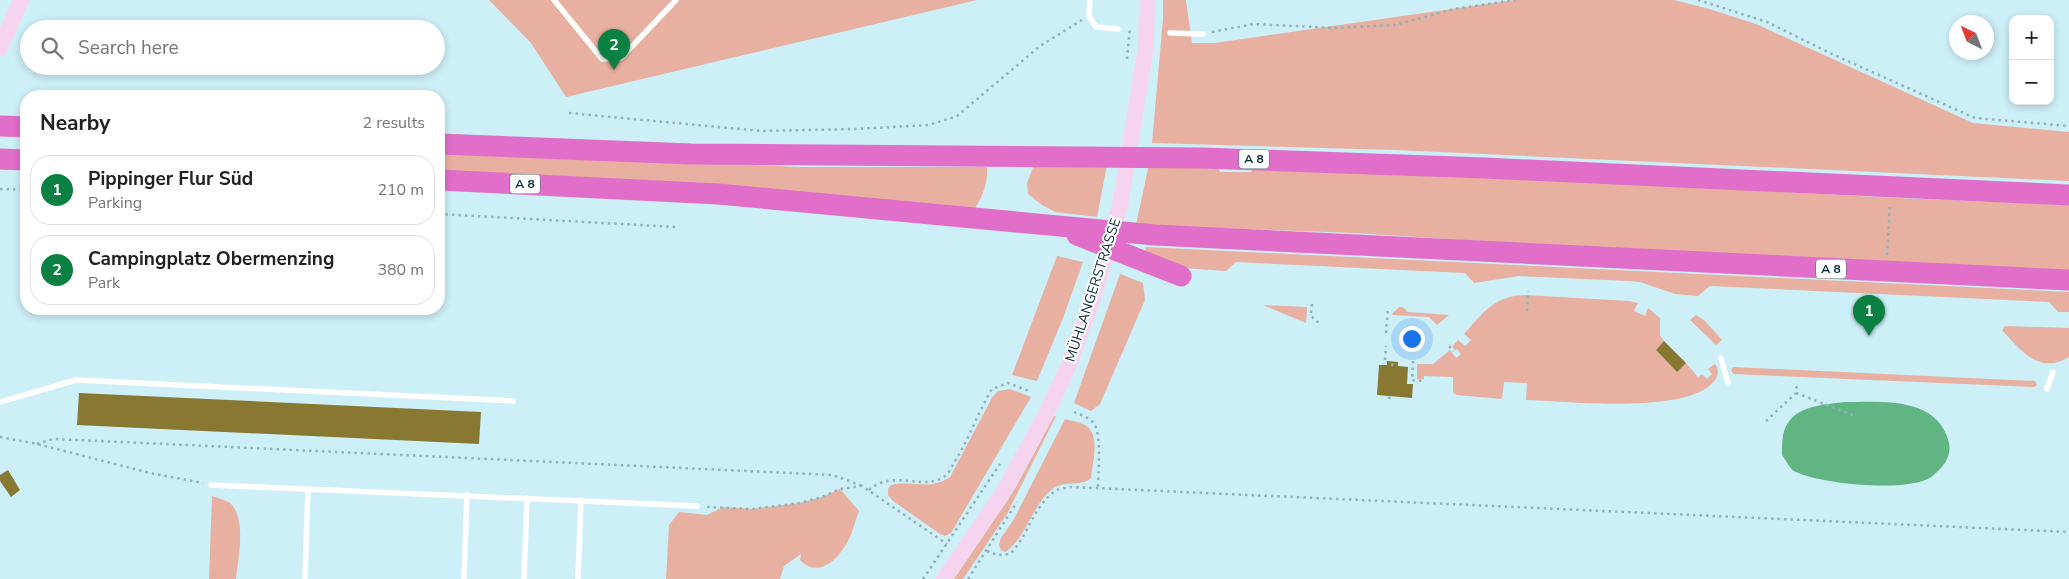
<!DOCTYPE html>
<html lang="en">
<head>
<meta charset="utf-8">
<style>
  body { margin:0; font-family:"Nunito Sans",sans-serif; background:#f2f2f2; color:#202124 }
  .controls { position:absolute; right:15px; top:15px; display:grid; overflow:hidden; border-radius:10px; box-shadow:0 2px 8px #0003 }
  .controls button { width:45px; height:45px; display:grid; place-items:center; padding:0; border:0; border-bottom:1px solid #e0e0e0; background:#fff; color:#202124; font:25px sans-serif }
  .compass { position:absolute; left:1949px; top:15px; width:45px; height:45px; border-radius:50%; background:#fff; box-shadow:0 2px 8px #0003; rotate:318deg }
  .you { position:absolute; left:1411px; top:338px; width:18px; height:18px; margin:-12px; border:4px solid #fff; border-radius:50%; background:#1a73e8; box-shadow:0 0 0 8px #1a73e833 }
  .badge { display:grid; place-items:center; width:32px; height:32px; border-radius:50%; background:#0b8043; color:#fff; font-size:16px; font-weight:700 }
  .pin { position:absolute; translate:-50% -41px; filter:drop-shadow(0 1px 2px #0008) }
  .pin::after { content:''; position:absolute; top:26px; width:18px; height:15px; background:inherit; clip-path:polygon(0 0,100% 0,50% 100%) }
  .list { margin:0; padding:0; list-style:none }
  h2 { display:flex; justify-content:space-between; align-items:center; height:65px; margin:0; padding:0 20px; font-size:21px }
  h2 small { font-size:16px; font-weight:400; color:#757577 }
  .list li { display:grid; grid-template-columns:32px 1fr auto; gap:15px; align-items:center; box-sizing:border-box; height:70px; margin:0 10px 10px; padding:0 10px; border:1px solid #e0e0e0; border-radius:20px }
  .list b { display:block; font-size:19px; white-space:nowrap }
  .list p { margin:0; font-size:16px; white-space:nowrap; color:#757577 }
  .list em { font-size:16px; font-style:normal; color:#757577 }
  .icon { flex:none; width:28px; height:28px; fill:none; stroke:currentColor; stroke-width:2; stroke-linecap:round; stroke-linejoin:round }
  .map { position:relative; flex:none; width:2069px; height:579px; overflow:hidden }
  .search { position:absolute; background:#fff; box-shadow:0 2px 8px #0003; left:20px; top:20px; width:425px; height:55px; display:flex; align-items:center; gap:12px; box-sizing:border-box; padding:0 18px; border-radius:28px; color:#757577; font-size:19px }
  .panel { position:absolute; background:#fff; box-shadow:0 2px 8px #0003; left:20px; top:90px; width:425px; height:225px; border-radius:20px }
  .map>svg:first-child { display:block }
  .green { fill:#e8b0a0 }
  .water { fill:#61b583 }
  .building { fill:#887831 }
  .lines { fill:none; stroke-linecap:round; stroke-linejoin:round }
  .path { stroke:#8fb2bb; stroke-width:2.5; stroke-dasharray:2.5 4; stroke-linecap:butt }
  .lane { stroke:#fff; stroke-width:5.5 }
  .secondary { stroke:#f6d4ef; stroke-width:16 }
  .highway { stroke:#e16fc9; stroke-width:21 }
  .labels { text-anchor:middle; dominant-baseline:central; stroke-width:4; stroke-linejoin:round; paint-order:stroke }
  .shield { fill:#fff; stroke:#4c686e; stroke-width:1 }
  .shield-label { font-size:12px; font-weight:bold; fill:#002730 }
  .street-label { font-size:14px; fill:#002730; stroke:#fff }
</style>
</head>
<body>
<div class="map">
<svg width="2069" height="579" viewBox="0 0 2069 579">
  <rect width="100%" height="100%" fill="#cdeff8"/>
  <path class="green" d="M489,0H977L566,97L531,43Z
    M1163,0H1186L1192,43H1215L1514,0H1674L1706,8L1756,24L1973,123L2069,132V181L1396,150L1152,143L1163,19Z
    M439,151L799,167H987C988,183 983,195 975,209L439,172Z
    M1149,164L1217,165L1220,172H1251L1254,167L1611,183L1897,198L2069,205V270L1559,246L1354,233L1136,225Z
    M1034,165H1107L1097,217L1055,212L1042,205L1028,194L1027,183Z
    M1146,247L2069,292V312H2058L2049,302L1710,286L1698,296L1675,294L1640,282L1628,281L1519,276L1474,283L1465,273L1236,262L1226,271L1183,268L1145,253Z
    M1057,256L1083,262L1063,318L1037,381L1012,375Z
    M1120,274L1143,283L1145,300L1100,404L1091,411L1074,403Z
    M1525,295L1629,301L1638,303L1634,311L1645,316L1648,308L1660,318V335L1664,341L1656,350L1677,371L1686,363L1698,377L1702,374L1707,379L1712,374L1708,369L1715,364C1719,370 1719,375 1714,381C1688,415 1567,401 1526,400L1527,383L1504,382L1502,399L1457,395L1453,393V377L1424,376V379H1417V364H1433L1450,350L1456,358L1461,354L1457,349L1455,350L1452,347L1458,340L1465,346L1471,340L1464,334C1484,312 1494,296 1525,295Z
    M1263,305L1307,307L1306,323Z
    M1399,307H1403L1408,312L1449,315L1437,325L1429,317L1393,315L1392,314Z
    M1696,315L1704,320L1722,340L1716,345L1690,320Z
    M2005,326L2069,328V357C2039,375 2021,351 2002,330Z
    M1733,367L2035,381L2037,385L2034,387L1734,374L1731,371Z
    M1010,389L1031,397L951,533L945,536L940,534L893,501L888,495V489L891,485C914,480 928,491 950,477L993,396L998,391Z
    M1054,416H1056L1007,514L963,579H954L1016,487Z
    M1065,419C1071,421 1083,422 1088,427C1100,438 1092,464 1091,478C1079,488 1063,479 1051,490C1032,506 1025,540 1005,552L1001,550L999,545L1001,538L1014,519Z
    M840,489L859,511C855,521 853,532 848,541C838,560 818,579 800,560L801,554L784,566L780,579H666L669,525L679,512L707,515L723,507L752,509L800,503L822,497Z
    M212,496C217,498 226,500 230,503C247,518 238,559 236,579H209Z"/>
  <path class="water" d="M1845,402C1882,402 1938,396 1949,443C1952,457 1942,469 1931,477C1908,493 1821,484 1796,472C1790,470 1786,460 1782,455C1782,448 1782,438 1784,431C1793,405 1822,405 1845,402Z"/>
  <path class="building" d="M1664,341L1686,363L1677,372L1656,350Z
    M1387,361L1398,362V366L1408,367L1407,384H1413L1412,398L1377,395L1379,365H1387Z
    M79,393L481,412L479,444L77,425Z
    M8,470L20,490L11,497L0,481V475Z"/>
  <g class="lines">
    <path class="path" d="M1698,0L1767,22L1832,54L1975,118L2069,126
      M1212,32L1254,24L1334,28L1395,25L1454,9L1515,0
      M1127,59L1130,27
      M569,113L761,131L855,129L929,125L957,116L1040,46L1082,20
      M0,189L26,190
      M439,214L676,227
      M1887,255L1890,203
      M1312,304L1311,316L1319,323
      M1527,311L1528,291
      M1386,333L1388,308
      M1449,346L1454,351
      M1385,360L1386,346
      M1413,361L1412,380L1424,381
      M1392,366L1393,360
      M1796,393L1853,415
      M1389,399L1390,396
      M1074,412C1080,415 1090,417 1094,424C1102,435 1098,474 1098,488
      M1766,421L1796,393L1797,382
      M0,437L37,444L150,473L203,483
      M37,444L53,439L122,442L833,475L862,486
      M869,490C893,468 926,493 946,475C950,472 952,465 955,461C969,439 978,412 992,389L1008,383L1029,391
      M707,507L752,509L800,503L822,497L840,489L862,486L947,544
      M987,551L997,555L1010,554C1028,537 1034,503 1057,490C1061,488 1067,488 1072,487L2069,532
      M923,579L1000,464
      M968,579L1017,502"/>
    <path class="lane" d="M554,0L602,59L621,58L676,0
      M1090,0L1089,16L1096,27L1118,29
      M1170,33L1203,34
      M1721,358L1728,383
      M2047,389L2053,372
      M0,402L76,380L513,401
      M211,485L697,506
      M305,579L308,489
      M464,579L467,495
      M524,579L527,498
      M578,579L581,500"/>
    <path class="secondary" d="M0,48L21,0
      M944,579L1001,496L1045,416L1069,365L1093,298L1120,206L1146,47L1147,0"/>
    <path class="highway" d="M0,126L26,127
      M439,144L691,154L1203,158L1485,168L2069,195
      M0,159L26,160
      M439,180L718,194L1155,235L2069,280
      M1077,235L1181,276"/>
  </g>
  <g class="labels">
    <g class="shield">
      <rect x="1239" y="149.5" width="30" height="19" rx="4"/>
      <rect x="510" y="174.5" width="30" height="19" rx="4"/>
      <rect x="1816" y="259.5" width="30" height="19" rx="4"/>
    </g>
    <g class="shield-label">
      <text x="1254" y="159">A 8</text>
      <text x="525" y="184">A 8</text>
      <text x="1831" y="269">A 8</text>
    </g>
    <g class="street-label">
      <text transform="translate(1093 290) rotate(-72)">MÜHLANGERSTRASSE</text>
    </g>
  </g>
</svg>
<div class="controls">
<button>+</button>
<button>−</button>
</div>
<svg class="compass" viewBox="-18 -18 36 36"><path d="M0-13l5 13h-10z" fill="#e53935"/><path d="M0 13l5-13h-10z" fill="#757577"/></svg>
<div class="you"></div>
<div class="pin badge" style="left:1869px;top:336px">1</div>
<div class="pin badge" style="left:614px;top:70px">2</div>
<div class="search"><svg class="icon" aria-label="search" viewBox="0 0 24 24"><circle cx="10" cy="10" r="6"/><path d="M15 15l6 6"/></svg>Search here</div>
<section class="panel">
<h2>Nearby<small>2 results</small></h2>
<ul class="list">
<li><span class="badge">1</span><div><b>Pippinger Flur Süd</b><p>Parking</p></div><em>210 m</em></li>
<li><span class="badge">2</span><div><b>Campingplatz Obermenzing</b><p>Park</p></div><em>380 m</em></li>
</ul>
</section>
</div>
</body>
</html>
